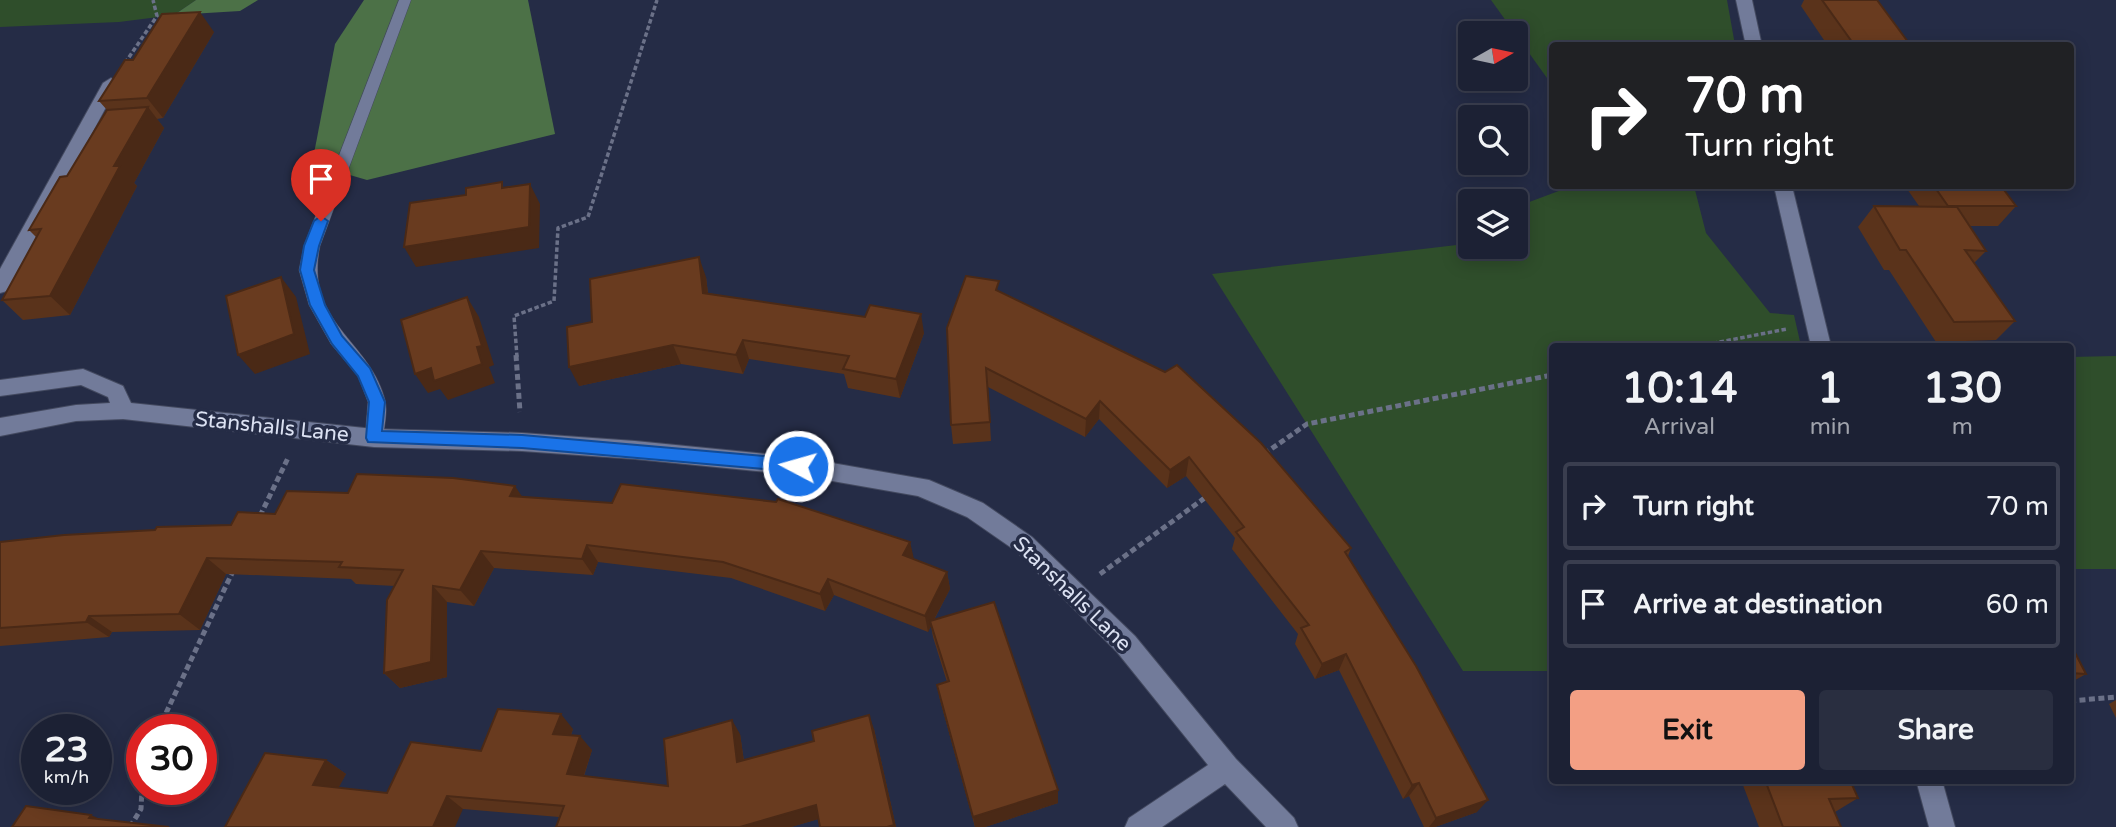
<!DOCTYPE html>
<html lang="en">
<head>
<meta charset="utf-8">
<style>
	:root { --surface:#1c2134; --page:#292e40; --text:#f1f3f6; --muted:#a0a3ac; --line:#3a3e4f; --accent:#f39f84 }
	body { margin:0; font-family:"Varela Round",sans-serif; background:var(--page); color:var(--text); height:100vh; display:flex; flex-direction:column; font-size:26px; white-space:nowrap }
	* { box-sizing:border-box; margin:0 }
	p { font-size:23px; color:var(--muted) }
	.icon { flex:none; width:38px; height:38px; fill:none; stroke:currentColor; stroke-width:2; stroke-linecap:round; stroke-linejoin:round }
	.map { position:relative; flex:1; overflow:hidden }
	.panel { position:absolute; left:1549px; top:343px; width:525px; height:441px; display:flex; flex-direction:column; background:var(--surface); border-radius:7px; box-shadow:0 4px 18px #0003,0 0 0 2px var(--line) }
	.panel>* { flex:none }
	.top-card { position:absolute; left:1549px; top:42px; width:525px; height:147px; border-radius:7px; box-shadow:0 4px 18px #0003,0 0 0 2px var(--line); background:#202124; color:#fff; overflow:hidden }
	.needle { width:46px; rotate:81deg }
	.tools { position:absolute; left:1458px; top:21px; display:grid; gap:14px }
	.tools a { display:grid; place-items:center; width:70px; height:70px; border-radius:7px; background:var(--surface); box-shadow:0 4px 18px #0003,0 0 0 2px var(--line); font-size:35px }
	.speed { position:absolute; left:21px; top:714px; display:flex; gap:14px; font-size:35px; font-weight:700; text-align:center }
	.speed>* { display:grid; place-content:center; width:91px; height:91px; border-radius:50%; background:var(--surface); box-shadow:0 4px 18px #0003,0 0 0 2px var(--line); line-height:1 }
	.speed small { font-size:18px; font-weight:400 }
	.speed .limit { border:10px solid #d22; background:#fff; color:#111 }
	.pin { position:absolute; display:grid; place-items:center; width:60px; height:60px; color:#fff; margin:-72px -30px; border-radius:50% 50% 50% 0; rotate:-45deg; box-shadow:0 0 7px #0007 }
	.pin .icon { rotate:45deg }
	.me { position:absolute; width:77px; margin:-38px; rotate:276deg; stroke-linejoin:round; filter:drop-shadow(0 0 5px #0008) }
	.turn { display:flex; align-items:center; gap:24px; height:147px; padding:0 21px; font-size:32px }
	.turn .icon { width:91px; height:91px; stroke-width:2.5 }
	.turn b { display:block; font-size:49px; line-height:60px }
	.eta { display:flex; justify-content:space-evenly; align-items:center; height:119px; text-align:center }
	.eta b { font-size:42px; font-weight:700; line-height:49px }
	.action { display:flex; gap:14px; margin-top:auto; padding:14px 21px }
	.action a { flex:1; height:80px; border-radius:7px; background:var(--accent); color:#111; font-size:28px; font-weight:700; line-height:80px; text-align:center }
	.action a+a { background:var(--page); color:var(--text) }
	ul { padding:0; list-style:none }
	li { display:flex; align-items:center; gap:21px; height:88px; margin:0 14px 10px; padding:0 7px; border:4px solid var(--line); border-radius:7px }
	li div { flex:1 }
	li b { display:block; font-size:26px }
	li em { font-style:normal }
	.map>svg:first-child { display:block }
	.green { fill:#2f4e2b }
	.forest { fill:#4c7147 }
	.lines { fill:none; stroke-linecap:round; stroke-linejoin:round }
	.lane-casing { stroke:#43495f; stroke-width:1 }
	.street-casing { stroke:#43495f; stroke-width:2 }
	.path-far1 { stroke:#6b7188; stroke-width:3.5; stroke-dasharray:4.5 2.5; stroke-linecap:butt }
	.path { stroke:#6b7188; stroke-width:5; stroke-dasharray:6 3.5; stroke-linecap:butt }
	.lane { fill:#727b9a; fill-rule:evenodd }
	.street { fill:#727b9a; fill-rule:evenodd }
	.wall { fill:#5a331b }
	.shaded-wall { fill:#4a2916 }
	.building { fill:#693b1f; stroke:#4a2916; stroke-width:2 }
	.route { fill:#1a73e8; stroke:#114b97; stroke-width:2 }
	.labels { text-anchor:middle; dominant-baseline:central; stroke-width:7; stroke-linejoin:round; paint-order:stroke }
	.street-label { font-size:21px; fill:#dbe1f2; stroke:#252c46 }
</style>
</head>
<body>
<div class="map">
<svg width="2116" height="827" viewBox="0 0 2116 827">
	<rect width="100%" height="100%" fill="#252c46"/>
	<!-- green -->
	<g class="green">
		<polygon points="0,0 196,0 174,15 119,22 0,27"/>
		<polygon points="1491,0 1727,0 1735,45 1552,46 1552,85"/>
		<polygon points="1572,186 1694,186 1706,233 1770,313 1794,315 1801,346 1552,346 1552,671 1463,671 1212,274 1465,244 1470,234 1470,247 1516,247 1516,207"/>
		<polygon points="2116,356 2116,569 2070,569 2070,357"/>
	</g>
	<!-- forest -->
	<g class="forest">
		<polygon points="196,0 258,0 240,11 174,15"/>
		<polygon points="364,0 528,0 555,134 367,180 312,164 335,44"/>
	</g>
	<g class="lines">
		<defs>
			<path id="lane" d="M399,0H411L320,246C304,323 370,340 385,400C388,411 384,427 383,438L380,443L374,445L368,443L365,438L368,402L358,376L331,344L309,305L299,270L304,246Z"/>
			<g id="street">
				<polygon points="1736,0 1752,0 1762,46 1746,46"/>
				<polygon points="111,78 119,83 7,291 0,293 0,269 103,83"/>
				<polygon points="1774,186 1792,186 1831,346 1811,346"/>
				<polygon points="83,369 123,386 131,403 374,429 522,433 635,441 798,457 929,480 983,503 1032,537 1135,636 1236,759 1294,818 1298,827 1266,827 1225,784 1162,827 1125,827 1129,818 1208,765 1117,652 1016,551 967,517 918,496 798,475 635,459 522,451 374,447 123,419 76,421 0,436 0,418 76,405 110,403 108,397 81,385 0,396 0,380"/>
				<polygon points="1916,780 1942,780 1955,827 1929,827"/>
			</g>
		</defs>
		<!-- lane casing -->
		<use href="#lane" class="lane-casing"/>
		<!-- street casing -->
		<use href="#street" class="street-casing"/>
		<!-- path-far1 -->
		<g class="path-far1">
			<polyline points="125,63 157,16 153,0"/>
			<polyline points="1699,346 1787,329"/>
			<polyline points="517,357 514,316 554,301 558,228 588,217 657,0"/>
		</g>
		<!-- path -->
		<g class="path">
			<polyline points="516,355 520,412"/>
			<polyline points="1264,454 1307,424 1552,375"/>
			<polyline points="260,516 288,458"/>
			<polyline points="1100,574 1206,497"/>
			<polyline points="2070,701 2116,697"/>
			<polyline points="158,730 233,571"/>
			<polyline points="130,827 141,809 142,789"/>
		</g>
		<!-- lane -->
		<use href="#lane" class="lane"/>
		<!-- street -->
		<use href="#street" class="street"/>
	</g>
	<!-- wall -->
	<g class="wall">
		<polygon points="1804,0 1877,0 1911,46 1828,46 1801,6"/>
		<polygon points="214,32 163,118 157,119 164,128 134,183 137,186 70,315 23,320 2,300 37,238 29,230 67,176 107,110 99,101 133,60"/>
		<polygon points="1905,186 2001,186 2016,206 1998,226 1969,226 1986,251 1974,263 2015,321 1996,340 1936,342 1889,270 1884,270 1858,227 1874,206 1919,206"/>
		<polygon points="706,277 708,293 924,333 900,398 848,388 844,374 749,359 743,374 681,364 579,386 592,322"/>
		<polygon points="1000,292 1351,548 1348,556 1477,812 1435,827 1424,827 1409,796 1403,799 1339,670 1315,679 1295,644 1298,634 1232,549 1235,538 1186,476 1167,488 1099,419 1085,437 988,387 991,441 953,444 951,425"/>
		<polygon points="522,497 910,542 913,559 947,572 950,589 934,620 1058,803 985,827 975,827 940,700 937,685 947,682 933,637 931,626 928,632 834,595 825,611 731,578 598,562 593,575 494,568 474,606 447,602 447,677 400,688 384,673 395,586 356,584 351,579 226,574 200,630 112,632 109,637 0,646 0,542 231,525 275,514"/>
		<polygon points="2070,643 2086,674 2070,683"/>
		<polygon points="2116,700 2116,718 2109,704"/>
		<polygon points="573,729 571,735 592,750 584,776 668,786 740,734 744,761 874,729 896,827 820,827 818,819 791,827 556,827 559,817 463,809 225,827 326,760 346,774 338,788 387,793 481,751"/>
		<polygon points="1741,780 1850,780 1858,798 1835,812 1841,827 1759,827"/>
	</g>
	<!-- shaded-wall -->
	<g class="shaded-wall">
		<polygon points="200,12 214,32 163,118 147,98"/>
		<polygon points="148,107 164,128 134,183 137,186 70,315 50,296 114,166"/>
		<polygon points="530,184 540,204 539,248 416,267 404,247"/>
		<polygon points="699,257 706,277 710,312 703,293"/>
		<polygon points="281,277 296,297 310,354 255,374 238,355"/>
		<polygon points="467,297 479,317 494,365 489,367 495,383 448,400 440,389 428,393 415,374 477,347"/>
		<polygon points="921,314 924,333 900,398 896,379"/>
		<polygon points="743,340 749,359 743,374 736,355"/>
		<polygon points="673,345 681,364 579,386 569,367"/>
		<polygon points="1100,401 1099,419 1085,437 1086,419"/>
		<polygon points="1189,457 1186,476 1167,488 1170,470"/>
		<polygon points="515,486 527,504 510,496"/>
		<polygon points="910,542 914,559 907,572 903,555"/>
		<polygon points="587,545 598,562 593,575 582,559"/>
		<polygon points="481,551 494,568 474,606 460,590"/>
		<polygon points="207,558 226,574 200,630 179,614"/>
		<polygon points="947,572 950,589 931,625 930,621 931,626 928,632 925,616"/>
		<polygon points="828,579 834,595 825,611 820,594"/>
		<polygon points="433,586 447,602 447,677 400,688 384,673"/>
		<polygon points="89,616 112,632 109,637 86,622"/>
		<polygon points="1346,654 1339,670 1315,679 1322,664"/>
		<polygon points="561,714 573,729 566,748 553,734"/>
		<polygon points="869,715 874,729 896,827 887,827"/>
		<polygon points="732,720 740,734 746,776 737,762"/>
		<polygon points="580,736 592,750 580,787 567,774"/>
		<polygon points="326,760 346,774 333,798 313,785"/>
		<polygon points="1419,783 1409,796 1403,799 1412,785"/>
		<polygon points="1058,790 1058,803 985,827 975,827 973,817"/>
		<polygon points="447,796 463,809 455,827 433,827"/>
		<polygon points="1488,800 1477,812 1435,827 1429,827 1436,818"/>
		<polygon points="816,805 822,818 791,827 740,827"/>
		<polygon points="91,815 117,827 89,818"/>
	</g>
	<!-- building -->
	<g class="building">
		<polygon points="1822,0 1877,0 1911,46 1855,46"/>
		<polygon points="200,12 147,98 99,101 125,60 133,60 162,14"/>
		<polygon points="148,107 114,166 120,166 50,296 2,300 41,229 29,230 60,177 67,176 107,110"/>
		<polygon points="502,182 502,188 530,184 529,227 404,247 410,203 466,195 466,188"/>
		<polygon points="1934,186 2001,186 2016,206 1948,206"/>
		<polygon points="1874,206 1957,207 1986,251 1965,250 2015,321 1954,322 1906,250 1900,250"/>
		<polygon points="699,257 703,293 865,317 870,305 921,314 896,379 843,369 849,356 743,340 736,355 673,345 569,367 567,327 592,322 590,279"/>
		<polygon points="966,276 999,281 996,290 1165,372 1177,365 1261,443 1351,548 1345,552 1416,666 1488,800 1436,818 1419,783 1412,785 1346,654 1322,664 1301,628 1309,625 1236,532 1244,527 1189,457 1170,470 1100,401 1086,419 986,368 990,422 951,425 947,328"/>
		<polygon points="281,277 294,334 238,355 226,296"/>
		<polygon points="467,297 482,346 477,347 482,364 434,381 431,368 415,374 401,320"/>
		<polygon points="357,474 453,478 515,486 510,496 612,503 621,484 776,502 778,499 910,542 903,555 947,572 925,616 828,579 820,594 723,562 587,545 582,559 481,551 460,590 433,586 431,662 384,673 387,600 403,570 339,567 342,562 207,558 179,614 89,616 86,622 0,628 0,542 64,535 155,530 157,527 231,525 238,512 275,514 287,491 348,493"/>
		<polygon points="994,602 1058,790 973,817 937,685 949,681 930,621"/>
		<polygon points="2070,643 2086,674 2070,673"/>
		<polygon points="498,709 561,714 553,734 580,736 567,774 668,786 664,739 732,720 737,762 814,741 812,731 869,715 894,825 887,827 820,827 816,805 740,827 556,827 564,806 447,796 433,827 225,827 265,753 326,760 313,785 387,793 411,742 481,751"/>
		<polygon points="1765,780 1850,780 1858,798 1829,799 1841,827 1783,827"/>
		<polygon points="26,806 91,815 89,818 169,827 12,827"/>
	</g>
	<!-- route -->
	<polygon class="route" points="321,216 328,221 319,246 314,270 325,305 342,336 370,368 385,402 382,431 522,435 798,459 804,461 806,466 804,470 798,472 522,448 368,442 366,438 369,402 358,376 332,344 310,305 300,270 304,246 314,221"/>
	<g class="labels">
		<!-- street labels -->
		<g class="street-label">
			<text transform="translate(272 427) rotate(6)">Stanshalls Lane</text>
			<text transform="translate(1072 594) rotate(44)">Stanshalls Lane</text>
		</g>
	</g>
</svg>
<div class="tools">
<a><svg class="needle" viewBox="-14 -14 28 28"><path d="M0-13l5 13h-10z" fill="#e53935"/><path d="M0 13l5-13h-10z" fill="#a0a3ac"/></svg></a>
<a><svg class="icon" aria-label="search" viewBox="0 0 24 24"><circle cx="10" cy="10" r="6"/><path d="M15 15l6 6"/></svg></a>
<a><svg class="icon" aria-label="layers" viewBox="0 0 24 24"><path d="M12 4l9 5-9 5-9-5zM3 14l9 5 9-5"/></svg></a>
</div>
<div class="speed"><div>23<small>km/h</small></div><div class="limit">30</div></div>
<div class="pin" style="left:321px;top:221px;background:#d93025"><svg class="icon" aria-label="arrive" viewBox="0 0 24 24"><path d="M6 21V4h12l-3 4 3 4H6"/></svg></div>
<svg class="me" style="left:798px;top:466px" viewBox="-20 -20 40 40"><circle r="17" fill="#1a73e8" stroke="#fff" stroke-width="3"/><path d="M0-11L8 9 0 5-8 9z" fill="#fff"/></svg>
<div class="top-card">
<div class="turn"><svg class="icon" aria-label="right" viewBox="0 0 24 24"><path d="M7 20v-9h11M14 6l5 5-5 5"/></svg><div><b>70 m</b>Turn right</div></div>
</div>
<section class="panel">
<div class="eta">
<div><b>10:14</b><p>Arrival</p></div>
<div><b>1</b><p>min</p></div>
<div><b>130</b><p>m</p></div>
</div>
<ul>
<li><svg class="icon" aria-label="right" viewBox="0 0 24 24"><path d="M7 20v-9h11M14 6l5 5-5 5"/></svg><div><b>Turn right</b></div><em>70 m</em></li>
<li><svg class="icon" aria-label="arrive" viewBox="0 0 24 24"><path d="M6 21V4h12l-3 4 3 4H6"/></svg><div><b>Arrive at destination</b></div><em>60 m</em></li>
</ul>
<div class="action"><a>Exit</a><a>Share</a></div>
</section>
</div>
</body>
</html>
